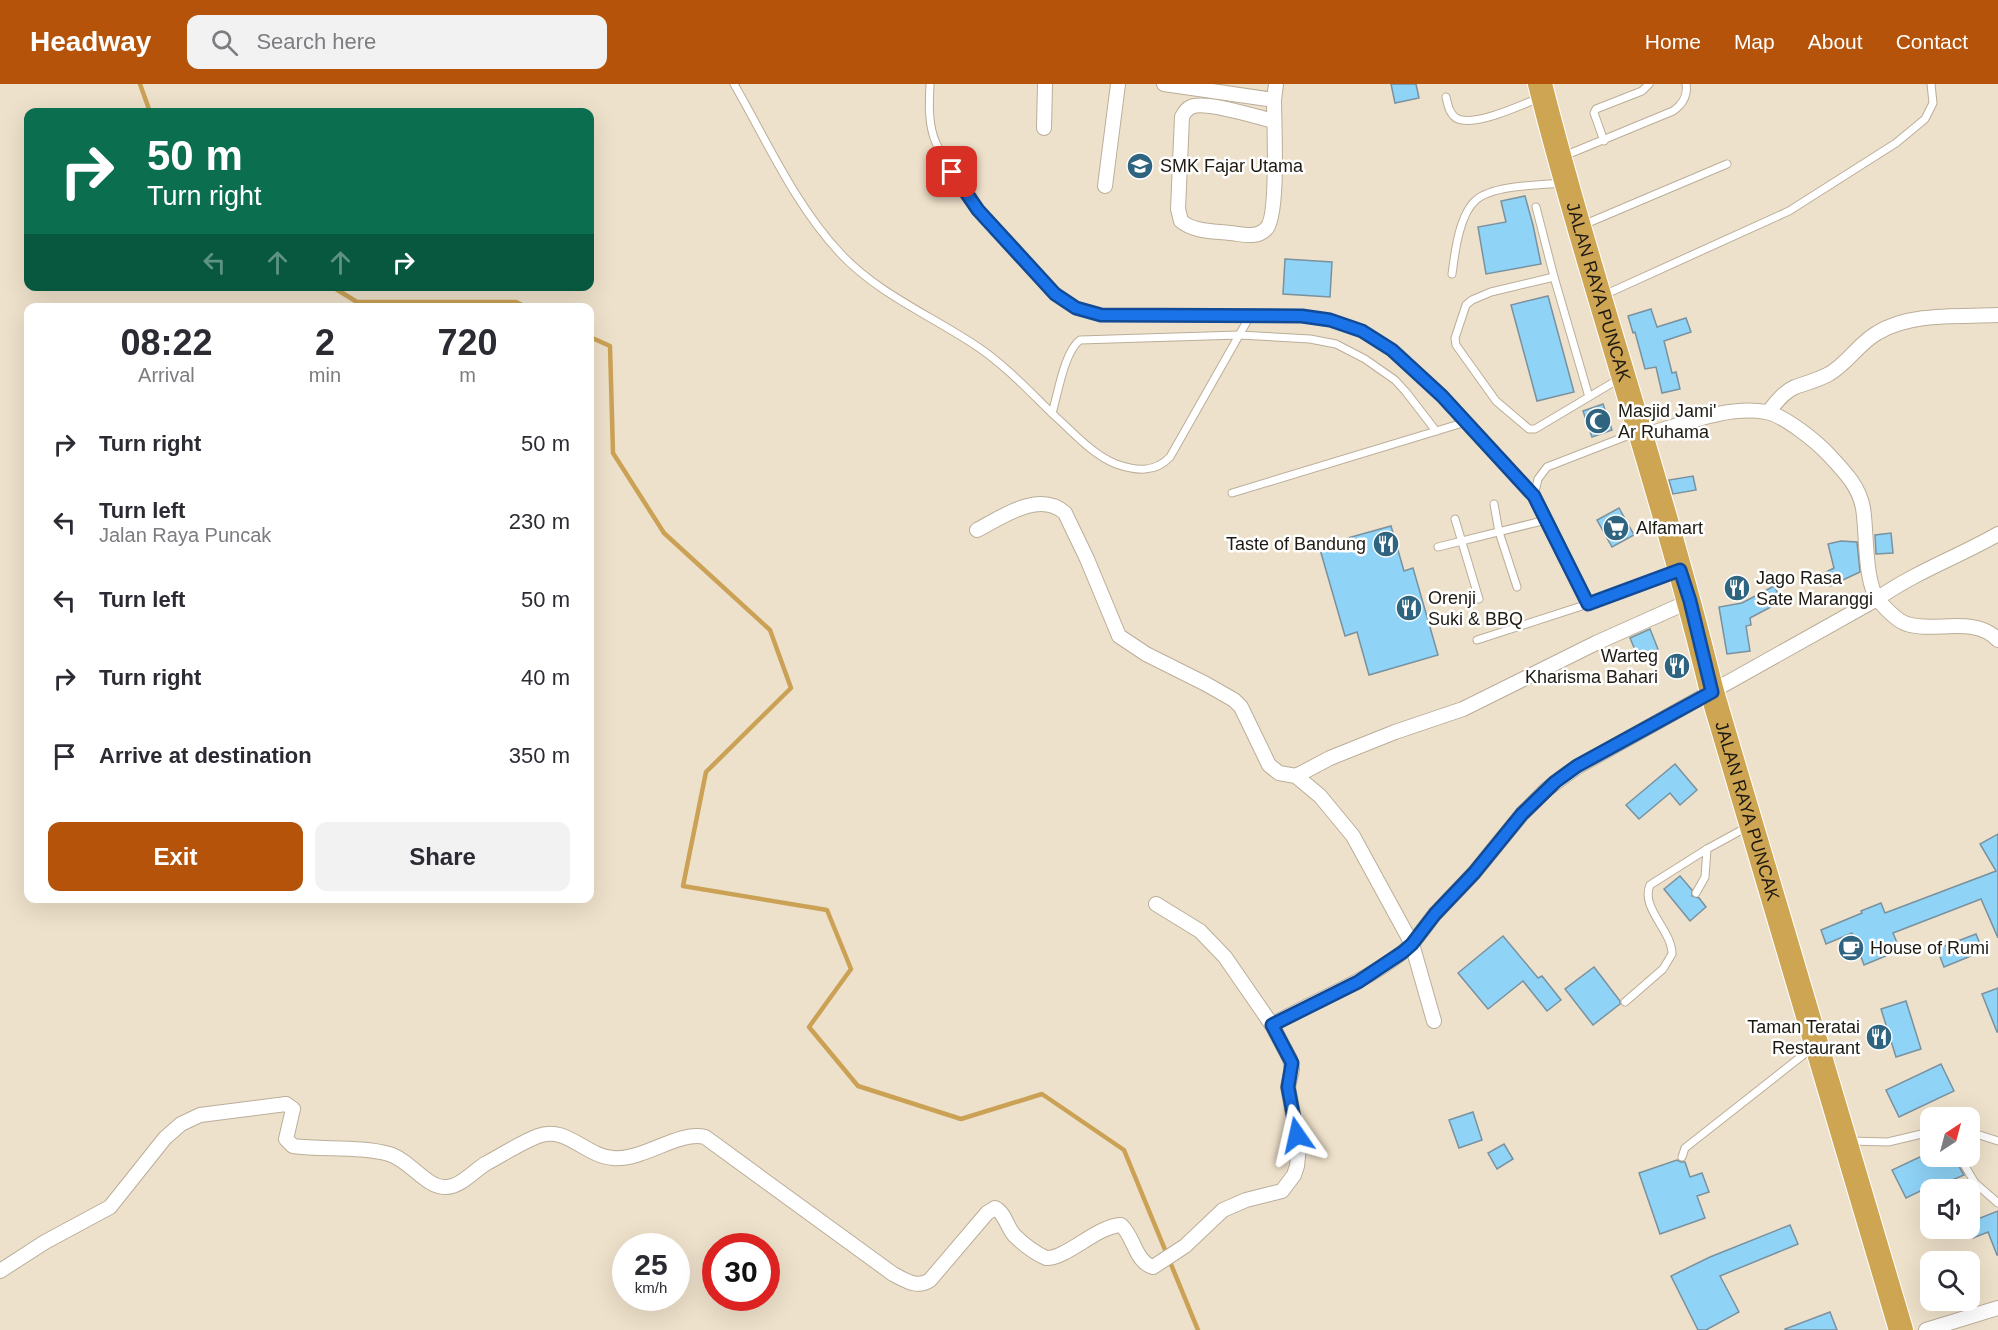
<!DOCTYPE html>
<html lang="en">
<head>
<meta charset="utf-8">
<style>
	:root { --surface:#fff; --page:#f2f2f3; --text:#2b2b33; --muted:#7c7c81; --accent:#b45309 }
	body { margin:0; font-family:Arial,sans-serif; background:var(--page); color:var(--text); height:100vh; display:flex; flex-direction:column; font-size:22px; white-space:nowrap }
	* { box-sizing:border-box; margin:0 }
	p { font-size:20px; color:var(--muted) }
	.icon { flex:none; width:33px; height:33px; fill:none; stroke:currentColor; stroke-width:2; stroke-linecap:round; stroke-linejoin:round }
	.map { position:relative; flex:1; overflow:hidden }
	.side { position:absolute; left:24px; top:219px; width:570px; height:600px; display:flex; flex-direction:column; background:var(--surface); border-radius:12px; box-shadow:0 6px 24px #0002 }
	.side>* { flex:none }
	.top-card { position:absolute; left:24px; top:24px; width:570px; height:183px; border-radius:12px; box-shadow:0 6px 24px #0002; background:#0b6e4f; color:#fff; overflow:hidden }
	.needle { width:39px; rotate:36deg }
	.buttons { position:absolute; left:1920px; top:1023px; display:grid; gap:12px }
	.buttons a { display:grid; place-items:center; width:60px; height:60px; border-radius:12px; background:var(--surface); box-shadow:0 6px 24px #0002; font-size:30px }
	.speed { position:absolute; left:612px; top:1149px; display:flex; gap:12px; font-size:30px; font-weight:700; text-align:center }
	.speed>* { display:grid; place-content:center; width:78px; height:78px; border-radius:50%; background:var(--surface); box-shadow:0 6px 24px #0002; line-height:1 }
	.speed small { font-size:15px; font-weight:400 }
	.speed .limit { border:9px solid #d22; background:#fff; color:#111 }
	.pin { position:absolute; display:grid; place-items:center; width:51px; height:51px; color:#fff; margin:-26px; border-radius:12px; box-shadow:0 3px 9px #0006 }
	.me { position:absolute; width:66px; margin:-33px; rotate:349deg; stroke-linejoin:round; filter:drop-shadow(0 0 4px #0008) }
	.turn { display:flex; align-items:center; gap:21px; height:126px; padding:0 24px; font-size:27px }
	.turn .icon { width:78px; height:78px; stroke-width:2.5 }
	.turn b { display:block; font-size:42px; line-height:51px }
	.lanes { display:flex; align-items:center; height:57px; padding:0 24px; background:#0003; justify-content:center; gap:30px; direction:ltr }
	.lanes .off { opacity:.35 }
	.eta { display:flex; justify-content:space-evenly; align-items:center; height:102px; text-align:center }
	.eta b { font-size:36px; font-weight:700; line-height:42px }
	.action { display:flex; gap:12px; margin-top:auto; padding:12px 24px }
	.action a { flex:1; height:69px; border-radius:12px; background:var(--accent); color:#fff; font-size:24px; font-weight:700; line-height:69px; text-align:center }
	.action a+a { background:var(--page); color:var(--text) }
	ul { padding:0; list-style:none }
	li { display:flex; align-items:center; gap:18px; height:78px; padding:0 24px }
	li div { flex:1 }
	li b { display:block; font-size:22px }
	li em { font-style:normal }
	header { display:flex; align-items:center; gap:36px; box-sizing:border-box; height:84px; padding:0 30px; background:var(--accent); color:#fff }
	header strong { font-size:28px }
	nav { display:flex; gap:33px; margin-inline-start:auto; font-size:21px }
	.search { width:420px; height:54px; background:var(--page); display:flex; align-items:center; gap:15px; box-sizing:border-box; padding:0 21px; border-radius:12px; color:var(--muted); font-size:22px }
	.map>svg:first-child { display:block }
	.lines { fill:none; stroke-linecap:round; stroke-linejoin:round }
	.stream { stroke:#cba255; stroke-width:4.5 }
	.building { fill:#8fd3f7; stroke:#7a919e; stroke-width:1.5 }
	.service-casing { stroke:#bbae99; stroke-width:9 }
	.minor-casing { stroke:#bbae99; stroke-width:16 }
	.trunk-casing { stroke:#fff; stroke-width:26 }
	.service { stroke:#fff; stroke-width:7 }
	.minor { stroke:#fff; stroke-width:14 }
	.trunk { stroke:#cea653; stroke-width:24 }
	.route-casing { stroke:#114b97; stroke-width:15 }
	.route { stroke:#1a73e8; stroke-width:10 }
	.labels { text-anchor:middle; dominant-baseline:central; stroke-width:5; stroke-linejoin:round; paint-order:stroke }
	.poi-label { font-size:18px; fill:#1e1911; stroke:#fff; text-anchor:start }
	.street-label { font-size:18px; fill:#1e1911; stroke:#fff }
</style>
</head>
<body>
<header>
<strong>Headway</strong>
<div class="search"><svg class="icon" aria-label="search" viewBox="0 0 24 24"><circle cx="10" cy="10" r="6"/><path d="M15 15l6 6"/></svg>Search here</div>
<nav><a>Home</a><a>Map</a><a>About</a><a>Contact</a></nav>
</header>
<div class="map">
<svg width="1998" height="1246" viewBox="0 0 1998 1246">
	<rect width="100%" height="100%" fill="#eee1cb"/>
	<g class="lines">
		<!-- stream -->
		<g class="stream">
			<polyline points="140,0 150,28"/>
			<polyline points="331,202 357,218 516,218 528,224"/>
			<polyline points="590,253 610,262 613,369 664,449 770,546 791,604 706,688 683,802 827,826 851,885 809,943 858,1002 961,1035 1042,1010 1124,1066 1198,1246"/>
		</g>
	</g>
	<!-- building -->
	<g class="building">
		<polygon points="1391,0 1416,0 1419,14 1395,19"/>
		<polygon points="1525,112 1533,141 1541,180 1486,190 1478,143 1506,138 1501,117"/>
		<polygon points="1285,175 1332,178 1330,213 1283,210"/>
		<polygon points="1548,212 1574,308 1537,317 1511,221"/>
		<polygon points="1651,225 1657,243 1686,234 1691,248 1664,257 1672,289 1676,288 1680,305 1662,309 1656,283 1645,285 1635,248 1633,249 1628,232"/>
		<polygon points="1603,320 1612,346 1592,353 1583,327"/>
		<polygon points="1693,392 1696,406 1673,410 1669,396"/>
		<polygon points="1619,424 1634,451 1612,463 1597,436"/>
		<polygon points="1391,442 1404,487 1413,484 1438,571 1369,591 1357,548 1345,552 1319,462"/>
		<polygon points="1891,449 1893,469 1876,470 1875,451"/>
		<polygon points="1841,457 1857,458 1860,488 1830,502 1824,489 1834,484 1828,460"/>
		<polygon points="1774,502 1782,517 1750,534 1751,541 1746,542 1750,567 1727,570 1719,523 1742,519"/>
		<polygon points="1650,545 1658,565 1638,573 1630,554"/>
		<polygon points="1675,680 1697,706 1680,721 1670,709 1639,735 1626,721"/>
		<polygon points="1998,750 1998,854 1981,815 1893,849 1900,866 1864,881 1852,849 1826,860 1821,846 1862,829 1861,827 1881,819 1885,829 1996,787 1980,760"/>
		<polygon points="1680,792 1692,806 1692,812 1699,814 1706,823 1690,837 1664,805"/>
		<polygon points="1976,850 1983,867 1944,883 1937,865"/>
		<polygon points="1503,852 1538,894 1542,892 1561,916 1547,927 1523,897 1488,925 1458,889"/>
		<polygon points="1594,883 1620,917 1620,920 1593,941 1565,905"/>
		<polygon points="1998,904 1998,948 1997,948 1982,910"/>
		<polygon points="1906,917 1921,965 1896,973 1881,925"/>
		<polygon points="1941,980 1954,1007 1899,1033 1886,1006"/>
		<polygon points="1473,1028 1482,1056 1459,1064 1449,1036"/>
		<polygon points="1504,1060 1513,1075 1497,1085 1488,1069"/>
		<polygon points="1924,1071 1927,1077 1937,1072 1953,1072 1964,1091 1943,1100 1941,1097 1906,1114 1892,1086"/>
		<polygon points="1677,1076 1681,1078 1685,1078 1690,1093 1702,1089 1709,1108 1697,1112 1705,1134 1660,1150 1639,1089"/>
		<polygon points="1998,1127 1998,1171 1997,1171 1988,1148 1973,1154 1970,1138"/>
		<polygon points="1790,1141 1798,1160 1720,1192 1739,1228 1706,1246 1698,1246 1671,1192 1710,1173"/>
		<polygon points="1830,1228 1837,1246 1785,1246 1785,1245"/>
	</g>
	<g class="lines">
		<defs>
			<g id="service">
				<path d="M734,0C767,57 795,121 840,169C878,210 932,232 978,263C1006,282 1031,309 1056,333C1075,350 1092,370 1116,380C1136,387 1155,389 1170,373L1250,232"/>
				<path d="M930,0C929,19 928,41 936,59C957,107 995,147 1030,184C1044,198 1057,213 1075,223C1083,227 1093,229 1101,231L1302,232L1330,236L1362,247L1392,266L1442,312L1534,412L1588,520L1675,488"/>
				<path d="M1446,13C1448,21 1449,29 1456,34C1473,44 1521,21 1539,14"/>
				<polyline points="1604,57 1594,29 1596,25 1642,7 1649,0"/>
				<path d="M1564,72L1673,27C1683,20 1688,12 1686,0"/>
				<polyline points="1536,123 1554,193"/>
				<polyline points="1583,141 1727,80"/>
				<path d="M1452,190C1455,168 1459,131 1476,116C1493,101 1541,101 1563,99"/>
				<polyline points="1604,211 1789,127 1896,59 1925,35 1933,19 1931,0"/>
				<polyline points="1589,313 1554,193 1491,208 1472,216 1466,221 1455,254 1456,261 1496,317 1529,345 1535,345 1619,295"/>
				<path d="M1052,329C1058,310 1064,268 1080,256L1239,251L1310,255L1336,260L1365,275L1395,296L1406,308L1436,347"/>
				<polyline points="1232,409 1466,338"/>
				<polyline points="1534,412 1538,395 1547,383 1637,348"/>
				<polyline points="1494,420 1499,448 1517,503"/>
				<polyline points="1455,435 1479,515"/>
				<polyline points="1438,463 1546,436"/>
				<polyline points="1477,556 1588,520"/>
				<polyline points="1696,809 1705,793 1707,765"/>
				<path d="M1625,918L1663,885L1672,870C1672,846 1640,824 1650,801L1707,765L1749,742"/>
				<polyline points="1970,1048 1998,1057"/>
				<polyline points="1849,1057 1888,1058 1930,1048"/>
				<polyline points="1959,1072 1975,1099 1998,1119"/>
				<polyline points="1682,1073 1685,1064 1812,964"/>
			</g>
			<g id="minor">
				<polyline points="1164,0 1274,16 1276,0"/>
				<path d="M1274,37C1256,33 1205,16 1191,23C1186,25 1184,29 1182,33L1178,125L1181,137C1194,148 1214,147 1230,149C1242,150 1256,155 1266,145C1279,133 1274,39 1274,16"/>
				<polyline points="1044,44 1045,0"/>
				<polyline points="1105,102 1118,0"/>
				<path d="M1768,328C1776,319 1783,308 1795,303C1806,299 1818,296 1829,290C1848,279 1858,260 1877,249C1911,228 1960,233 1998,231"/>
				<path d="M1642,352C1681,341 1727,321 1766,328C1784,331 1817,358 1829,371C1844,387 1859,402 1863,424C1867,447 1864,500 1879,517C1886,525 1897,537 1907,540C1934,549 1975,531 1998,556"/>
				<path d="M977,446C1002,433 1039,406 1065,429L1087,475L1119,552L1146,570L1206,600L1234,616L1241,623L1269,681L1279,689L1296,692L1330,674L1395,648L1463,625L1596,559L1690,517"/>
				<path d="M1434,937L1412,860L1435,830L1474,789L1522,730L1547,705L1577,683L1877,515C1915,488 1958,473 1998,450"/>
				<path d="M1272,941C1319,913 1372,897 1412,860L1353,752L1320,712L1296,692"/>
				<path d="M0,1187L45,1158L110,1123L165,1054L181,1040L200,1031L286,1020L293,1025L286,1055L293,1062C322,1066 361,1062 389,1070C410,1076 426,1104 446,1103C460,1103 474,1087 485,1080C502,1071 520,1059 538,1052C566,1041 585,1072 613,1074C643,1077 679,1046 705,1053L893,1190C905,1196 917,1205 930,1196L987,1129L995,1124C1005,1129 1007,1143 1014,1151C1023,1160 1035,1169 1046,1174C1066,1175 1097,1142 1121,1141C1134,1152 1135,1178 1153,1183L1185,1162L1223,1126L1246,1116L1282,1107L1294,1091L1297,1082L1299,1063L1288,1003L1292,985L1290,975L1272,941L1225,873L1200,847L1156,820"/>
				<polyline points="1926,1246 1998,1224"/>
			</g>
			<g id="trunk">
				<path id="s1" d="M1540,0C1592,204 1662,403 1712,608L1901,1246"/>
			</g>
		</defs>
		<!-- service casing -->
		<use href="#service" class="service-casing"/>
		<!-- minor casing -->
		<use href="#minor" class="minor-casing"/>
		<!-- trunk casing -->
		<use href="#trunk" class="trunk-casing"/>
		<!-- service -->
		<use href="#service" class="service"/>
		<!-- minor -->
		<use href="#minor" class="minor"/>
		<!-- trunk -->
		<use href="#trunk" class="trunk"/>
	</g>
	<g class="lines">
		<defs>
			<polyline id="route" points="952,88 978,126 1055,210 1076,224 1101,231 1302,232 1330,236 1362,247 1392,266 1442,312 1534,412 1588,520 1680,486 1690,517 1712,608 1577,682 1555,698 1522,730 1474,789 1435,830 1412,860 1403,868 1358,898 1272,941 1292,979 1288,1003 1297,1051"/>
		</defs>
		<!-- route casing -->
		<use href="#route" class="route-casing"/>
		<!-- route -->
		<use href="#route" class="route"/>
	</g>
	<!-- icons -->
	<defs>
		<symbol id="school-disc" viewBox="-11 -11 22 22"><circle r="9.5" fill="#2e647f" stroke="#fff"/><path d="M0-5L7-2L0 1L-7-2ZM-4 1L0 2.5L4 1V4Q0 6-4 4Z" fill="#fff"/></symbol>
		<symbol id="mosque-disc" viewBox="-11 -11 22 22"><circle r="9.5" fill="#2e647f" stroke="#fff"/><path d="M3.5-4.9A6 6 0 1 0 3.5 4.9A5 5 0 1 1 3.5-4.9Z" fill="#fff"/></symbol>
		<symbol id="supermarket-disc" viewBox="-11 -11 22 22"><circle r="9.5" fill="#2e647f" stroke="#fff"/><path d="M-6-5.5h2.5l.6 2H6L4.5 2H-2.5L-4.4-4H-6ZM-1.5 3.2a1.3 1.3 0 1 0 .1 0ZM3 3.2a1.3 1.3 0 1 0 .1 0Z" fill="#fff"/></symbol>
		<symbol id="restaurant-disc" viewBox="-11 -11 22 22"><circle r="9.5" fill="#2e647f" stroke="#fff"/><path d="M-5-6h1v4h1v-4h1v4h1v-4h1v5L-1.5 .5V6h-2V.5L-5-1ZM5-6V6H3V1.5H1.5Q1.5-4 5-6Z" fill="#fff"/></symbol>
		<symbol id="cafe-disc" viewBox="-11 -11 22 22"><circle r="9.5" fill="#2e647f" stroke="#fff"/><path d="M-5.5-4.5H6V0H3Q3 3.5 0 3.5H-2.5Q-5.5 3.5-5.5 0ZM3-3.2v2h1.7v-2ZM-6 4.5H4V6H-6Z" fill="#fff"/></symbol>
	</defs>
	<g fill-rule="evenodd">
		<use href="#school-disc" x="1125" y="67" width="30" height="30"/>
		<use href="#mosque-disc" x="1583" y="322" width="30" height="30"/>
		<use href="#supermarket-disc" x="1601" y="429" width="30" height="30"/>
		<use href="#restaurant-disc" x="1371" y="445" width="30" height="30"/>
		<use href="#restaurant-disc" x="1722" y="489" width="30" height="30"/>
		<use href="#restaurant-disc" x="1394" y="509" width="30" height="30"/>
		<use href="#restaurant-disc" x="1662" y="567" width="30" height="30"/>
		<use href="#cafe-disc" x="1836" y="849" width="30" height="30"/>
		<use href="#restaurant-disc" x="1864" y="938" width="30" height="30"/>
	</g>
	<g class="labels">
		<!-- poi labels -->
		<g class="poi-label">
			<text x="1160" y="82">SMK Fajar Utama</text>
			<text x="1618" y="327">Masjid Jami'<tspan x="1618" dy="21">Ar Ruhama</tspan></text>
			<text x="1636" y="444">Alfamart</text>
			<text x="1366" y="460" text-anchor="end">Taste of Bandung</text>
			<text x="1756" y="494">Jago Rasa<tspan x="1756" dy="21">Sate Maranggi</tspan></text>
			<text x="1428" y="514">Orenji<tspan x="1428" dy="21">Suki &amp; BBQ</tspan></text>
			<text x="1658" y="572" text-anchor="end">Warteg<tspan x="1658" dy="21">Kharisma Bahari</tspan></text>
			<text x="1870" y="864">House of Rumi</text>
			<text x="1860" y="943" text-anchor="end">Taman Teratai<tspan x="1860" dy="21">Restaurant</tspan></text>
		</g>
		<!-- street labels -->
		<g class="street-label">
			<text stroke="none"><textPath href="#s1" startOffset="216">JALAN RAYA PUNCAK</textPath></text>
			<text stroke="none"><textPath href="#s1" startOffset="756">JALAN RAYA PUNCAK</textPath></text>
		</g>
	</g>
</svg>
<div class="buttons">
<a><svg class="needle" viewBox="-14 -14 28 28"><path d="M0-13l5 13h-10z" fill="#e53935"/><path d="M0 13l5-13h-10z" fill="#7c7c81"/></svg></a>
<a><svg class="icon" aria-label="sound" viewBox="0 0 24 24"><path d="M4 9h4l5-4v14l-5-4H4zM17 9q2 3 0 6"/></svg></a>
<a><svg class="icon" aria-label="search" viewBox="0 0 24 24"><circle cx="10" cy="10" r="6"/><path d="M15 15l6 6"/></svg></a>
</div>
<div class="speed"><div>25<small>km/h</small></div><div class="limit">30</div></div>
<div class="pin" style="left:952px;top:88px;background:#d93025"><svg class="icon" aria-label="arrive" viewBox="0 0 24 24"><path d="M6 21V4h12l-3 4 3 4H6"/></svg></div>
<svg class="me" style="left:1297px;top:1051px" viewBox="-20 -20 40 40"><path d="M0-17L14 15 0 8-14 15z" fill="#1a73e8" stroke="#fff" stroke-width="4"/></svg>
<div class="top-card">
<div class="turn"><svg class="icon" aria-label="right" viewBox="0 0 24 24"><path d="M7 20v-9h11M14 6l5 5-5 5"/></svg><div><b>50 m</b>Turn right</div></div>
<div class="lanes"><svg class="icon off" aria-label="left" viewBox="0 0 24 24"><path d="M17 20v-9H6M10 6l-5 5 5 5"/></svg><svg class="icon off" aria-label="ahead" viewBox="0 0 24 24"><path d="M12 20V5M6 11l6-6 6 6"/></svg><svg class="icon off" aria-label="ahead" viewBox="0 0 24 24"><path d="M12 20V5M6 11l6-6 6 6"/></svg><svg class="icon" aria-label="right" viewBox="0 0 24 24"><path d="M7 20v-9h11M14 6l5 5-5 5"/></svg></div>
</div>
<section class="side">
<div class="eta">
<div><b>08:22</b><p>Arrival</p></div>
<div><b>2</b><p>min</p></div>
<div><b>720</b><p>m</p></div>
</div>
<ul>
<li><svg class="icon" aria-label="right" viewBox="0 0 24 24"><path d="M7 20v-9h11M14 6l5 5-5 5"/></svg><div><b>Turn right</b></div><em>50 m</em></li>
<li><svg class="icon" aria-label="left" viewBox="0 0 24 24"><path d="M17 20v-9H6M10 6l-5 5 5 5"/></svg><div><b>Turn left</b><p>Jalan Raya Puncak</p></div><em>230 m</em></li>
<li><svg class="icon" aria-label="left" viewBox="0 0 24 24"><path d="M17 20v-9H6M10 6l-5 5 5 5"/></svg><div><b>Turn left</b></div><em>50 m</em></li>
<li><svg class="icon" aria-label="right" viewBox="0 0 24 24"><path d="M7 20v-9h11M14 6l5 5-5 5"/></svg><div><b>Turn right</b></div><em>40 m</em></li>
<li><svg class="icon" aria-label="arrive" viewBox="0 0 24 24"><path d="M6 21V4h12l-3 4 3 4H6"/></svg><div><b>Arrive at destination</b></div><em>350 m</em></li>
</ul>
<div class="action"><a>Exit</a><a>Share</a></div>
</section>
</div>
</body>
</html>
